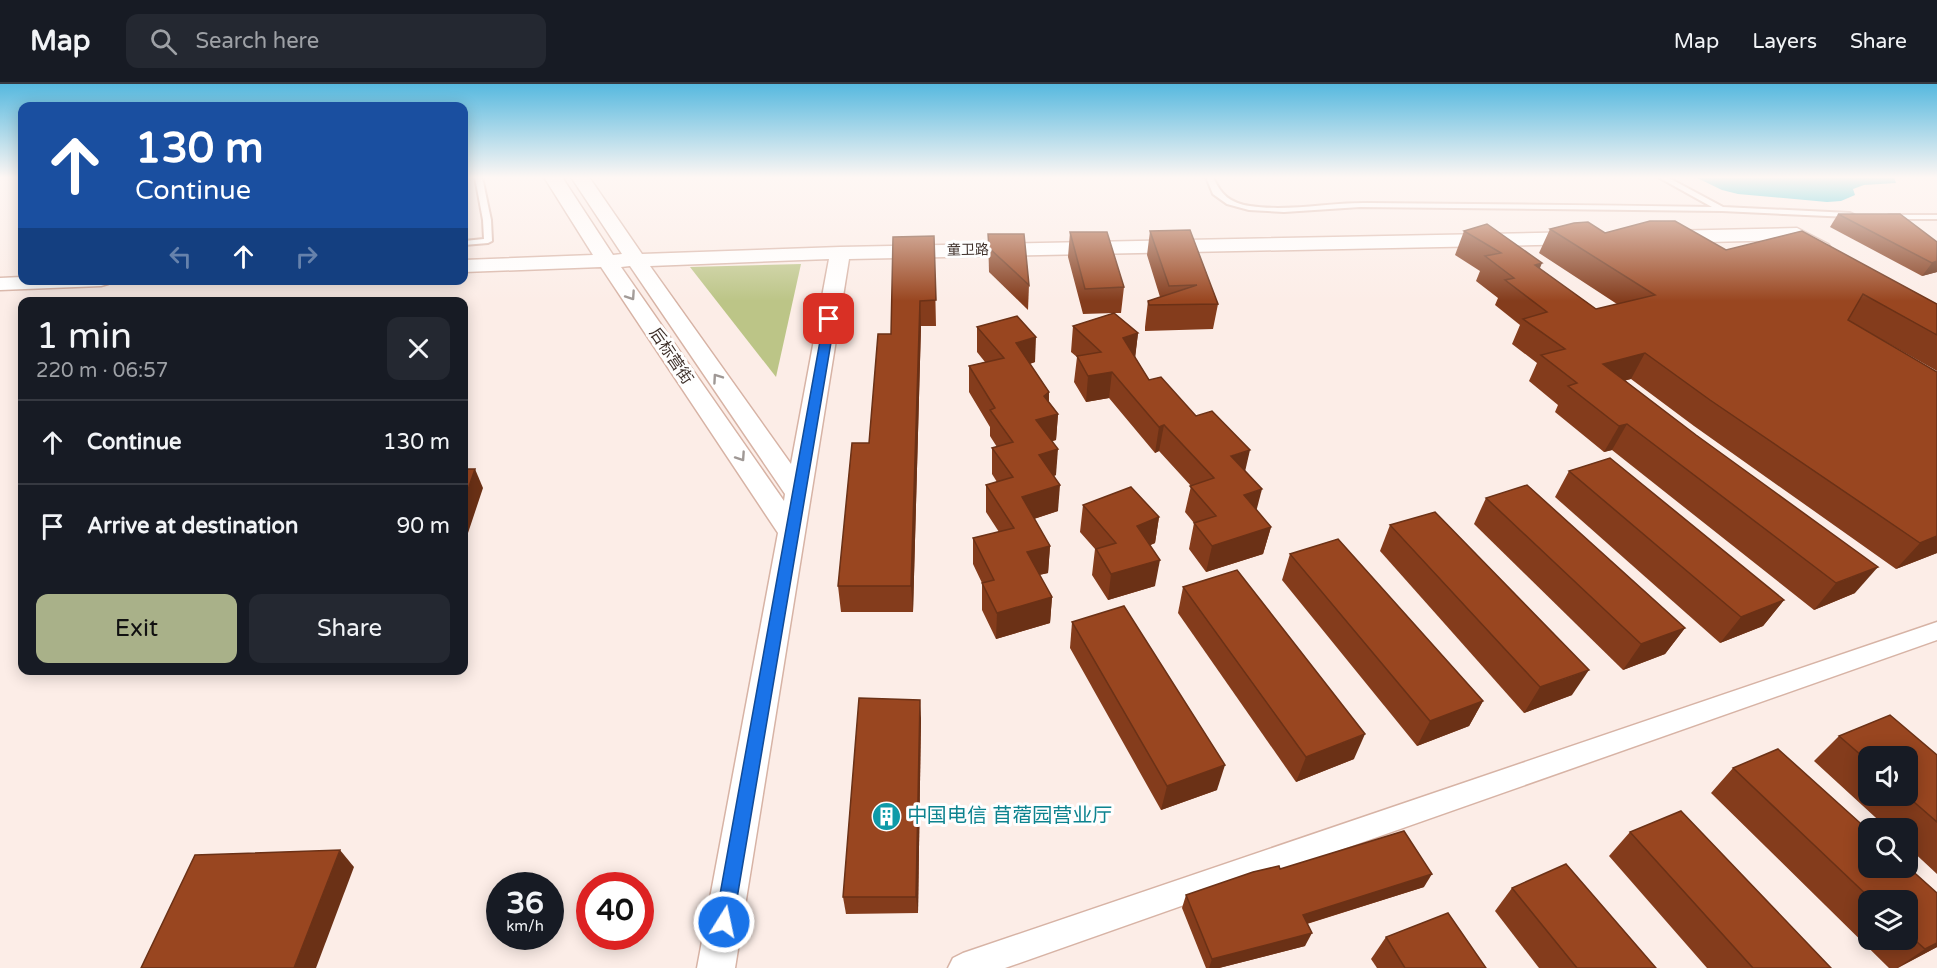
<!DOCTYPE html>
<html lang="en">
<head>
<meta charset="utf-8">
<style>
	:root { --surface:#171b24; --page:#242831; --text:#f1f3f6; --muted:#9ea1a6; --line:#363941; --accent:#a9b189 }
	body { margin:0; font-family:"Varela Round","Noto Sans SC",sans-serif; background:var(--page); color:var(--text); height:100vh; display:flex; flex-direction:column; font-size:22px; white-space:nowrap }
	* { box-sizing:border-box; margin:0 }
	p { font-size:20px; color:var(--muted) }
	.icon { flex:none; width:33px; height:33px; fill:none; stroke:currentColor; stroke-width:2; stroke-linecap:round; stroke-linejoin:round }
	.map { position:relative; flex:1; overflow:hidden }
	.panel { position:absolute; left:18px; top:213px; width:450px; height:378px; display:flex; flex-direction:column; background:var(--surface); border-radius:12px; box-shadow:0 3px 15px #0003 }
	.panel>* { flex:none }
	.guide { position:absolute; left:18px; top:18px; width:450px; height:183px; border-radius:12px; box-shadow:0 3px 15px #0003; background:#1a4fa0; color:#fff; overflow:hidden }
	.fabs { position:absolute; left:1858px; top:662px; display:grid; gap:12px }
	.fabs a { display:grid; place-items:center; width:60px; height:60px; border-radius:12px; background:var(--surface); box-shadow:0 3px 15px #0003; font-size:30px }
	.speed { position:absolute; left:486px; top:788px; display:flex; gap:12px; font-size:30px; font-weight:700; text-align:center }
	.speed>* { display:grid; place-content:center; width:78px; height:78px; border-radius:50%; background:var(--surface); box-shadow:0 3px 15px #0003; line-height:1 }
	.speed small { font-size:15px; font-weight:400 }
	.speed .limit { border:9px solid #d22; background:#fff; color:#111 }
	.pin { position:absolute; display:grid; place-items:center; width:51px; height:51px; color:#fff; margin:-26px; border-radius:12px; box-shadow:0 3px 9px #0006 }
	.me { position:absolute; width:66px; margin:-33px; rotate:10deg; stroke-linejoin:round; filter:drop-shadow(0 0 4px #0008) }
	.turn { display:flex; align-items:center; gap:21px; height:126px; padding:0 18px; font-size:27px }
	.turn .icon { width:78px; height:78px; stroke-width:2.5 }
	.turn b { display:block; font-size:42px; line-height:51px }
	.lanes { display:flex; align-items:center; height:57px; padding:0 18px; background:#0003; justify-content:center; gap:30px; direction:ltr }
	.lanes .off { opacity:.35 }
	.round { display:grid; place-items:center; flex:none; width:63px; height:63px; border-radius:12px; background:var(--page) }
	.summary { display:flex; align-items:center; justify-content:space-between; height:102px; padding:0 18px }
	h1 { font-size:36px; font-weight:600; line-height:45px }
	.action { display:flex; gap:12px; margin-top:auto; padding:12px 18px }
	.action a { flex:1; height:69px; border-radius:12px; background:var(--accent); color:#111; font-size:24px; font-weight:600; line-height:69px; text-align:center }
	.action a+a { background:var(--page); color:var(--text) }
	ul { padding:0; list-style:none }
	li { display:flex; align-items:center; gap:18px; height:84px; padding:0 18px; border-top:2px solid var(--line) }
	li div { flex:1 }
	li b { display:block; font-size:22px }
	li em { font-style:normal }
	header { display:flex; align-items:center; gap:36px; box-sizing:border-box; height:84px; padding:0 30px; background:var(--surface); border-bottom:2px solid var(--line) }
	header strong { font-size:28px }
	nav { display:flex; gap:33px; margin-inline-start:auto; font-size:21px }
	.search { width:420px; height:54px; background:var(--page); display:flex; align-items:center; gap:15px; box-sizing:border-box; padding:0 21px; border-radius:12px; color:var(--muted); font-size:22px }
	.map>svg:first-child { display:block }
	.green { fill:#bcc587 }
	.water { fill:#1ec0d1 }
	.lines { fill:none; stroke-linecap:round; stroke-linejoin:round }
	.service-casing { stroke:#d7b3a5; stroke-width:4 }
	.minor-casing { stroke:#d7b3a5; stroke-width:3 }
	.tertiary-casing { stroke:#d7b3a5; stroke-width:3 }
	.service { fill:#fff; fill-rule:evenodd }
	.minor { fill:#fff; fill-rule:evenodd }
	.tertiary { fill:#fff; fill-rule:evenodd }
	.wall { fill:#843c1c; fill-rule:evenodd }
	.shaded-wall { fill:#6b3116 }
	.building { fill:#994620; stroke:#6b3116; stroke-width:1.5 }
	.oneway { stroke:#9f9895 }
	.route { fill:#1a73e8; stroke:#114b97; stroke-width:1.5 }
	.labels { text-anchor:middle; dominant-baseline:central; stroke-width:6; stroke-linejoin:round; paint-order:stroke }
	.far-street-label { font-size:14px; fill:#3f312b; stroke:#fefefe }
	.street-label { font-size:16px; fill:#3f312b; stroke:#fefefe }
	.near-culture-label { font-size:20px; fill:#0d838f; stroke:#fefefe; text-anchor:start }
</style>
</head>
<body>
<header>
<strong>Map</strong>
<div class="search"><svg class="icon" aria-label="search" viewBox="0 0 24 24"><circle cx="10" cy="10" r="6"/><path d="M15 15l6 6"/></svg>Search here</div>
<nav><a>Map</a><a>Layers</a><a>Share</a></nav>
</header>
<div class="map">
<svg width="1937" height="884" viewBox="0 0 1937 884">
	<rect width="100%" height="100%" fill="#fcede7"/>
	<!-- green -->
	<polygon class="green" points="801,180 776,293 690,183"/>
	<!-- water -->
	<polygon class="water" points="1695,93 1894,93 1896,99 1864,101 1853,105 1855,111 1841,117 1827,118 1738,110 1722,106"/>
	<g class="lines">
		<defs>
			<g id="service">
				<polygon points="475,93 482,93 491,136 492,157 488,159 464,161 464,157 484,155 483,136"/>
				<path d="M1206,93H1213C1221,111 1230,119 1250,122C1289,128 1330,118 1369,119C1483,120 1598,121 1712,123L1658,93H1667L1723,123L1850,129L1854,131L1850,133L1722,127L1360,123L1284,128L1249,126L1227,120L1213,110Z"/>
				<rect x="1889" y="131" width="48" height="4"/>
			</g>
			<polygon id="minor" points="1937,538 1937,556 1005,884 948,884 953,874 963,869"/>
			<g id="tertiary">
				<path d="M544,93H562L613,171L622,170L571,93H589L642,170L840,163L1582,148L1589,150L1592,154L1589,158L1582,160L849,175L735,884H697L778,449L601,183L464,188V176L593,171ZM829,175L791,380L650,182ZM630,182L785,410L784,417L621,183Z"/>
				<polygon points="1797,144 1828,160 1831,164 1828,168 1821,170 1793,156 1665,159 1658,157 1655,153 1658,149 1665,147"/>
				<polygon points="22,193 22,196 111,196 108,200 101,202 0,206 0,194"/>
			</g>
		</defs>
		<!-- service casing -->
		<use href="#service" class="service-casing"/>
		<!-- minor casing -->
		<use href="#minor" class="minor-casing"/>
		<!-- tertiary casing -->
		<use href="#tertiary" class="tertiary-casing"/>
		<!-- service -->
		<use href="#service" class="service"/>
		<!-- minor -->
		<use href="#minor" class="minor"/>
		<!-- tertiary -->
		<use href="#tertiary" class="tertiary"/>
	</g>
	<!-- wall -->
	<g class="wall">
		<polygon points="1838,130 1937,158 1937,188 1922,192 1830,143"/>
		<polygon points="1550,145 1605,149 1726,166 1937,220 1937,287 1870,249 1937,469 1896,485 1694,342 1631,295 1625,296 1855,509 1814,526 1612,366 1604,368 1555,328 1558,321 1529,297 1537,279 1512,260 1520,241 1495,221 1498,214 1476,197 1480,187 1455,171 1464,147 1540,185 1596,225 1617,220 1539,169"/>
		<polygon points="1150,147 1218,220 1213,245 1145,247 1145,243 1148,217 1160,213 1147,171"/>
		<polygon points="1070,148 1124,203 1121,229 1114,229 1138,249 1135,273 1149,296 1245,387 1256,426 1271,443 1263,470 1206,488 1189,465 1194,439 1185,428 1191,402 1159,367 1155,369 1109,314 1086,318 1074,298 1077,273 1071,268 1073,242 1114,229 1083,230 1068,173"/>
		<polygon points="988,150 1029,201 1028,226 989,188"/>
		<polygon points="934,152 936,242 921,242 913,528 841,528 838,502 869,359"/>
		<polygon points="977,243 1035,278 1030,280 1049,308 1049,318 1058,330 1056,356 1052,357 1056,391 1054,392 1058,427 1034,435 1050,462 1048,489 1039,491 1052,513 1050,539 996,555 982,526 982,499 973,480 973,454 999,448 986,428 986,401 997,398 992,390 992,364 997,363 990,352 990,343 969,308 969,282 985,278 977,268"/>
		<polygon points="1569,387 1784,516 1763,542 1720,559 1555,413"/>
		<polygon points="1486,414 1685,544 1665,570 1623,586 1474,440"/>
		<polygon points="1083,421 1159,433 1155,459 1150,461 1155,502 1108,516 1092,491 1095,465 1080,448"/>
		<polygon points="1390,441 1572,611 1524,629 1380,467"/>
		<polygon points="1290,470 1483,617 1469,642 1417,662 1282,496"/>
		<polygon points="1183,503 1354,675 1296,698 1178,529"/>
		<polygon points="1072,538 1217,706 1161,726 1070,564"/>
		<polygon points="921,634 918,829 846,830 843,813"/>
		<path d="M1839,652L1937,671V790L1908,763V744H1887L1814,677ZM1869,672L1908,711H1869Z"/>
		<path d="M1733,684L1937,809V863L1898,884H1889L1711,709ZM1869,816H1908V855H1869Z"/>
		<polygon points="1630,748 1831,884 1707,884 1609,772"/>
		<polygon points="1280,785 1424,803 1307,840 1305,862 1219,884 1206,884 1182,824 1186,811"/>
		<polygon points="1512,804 1656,884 1539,884 1495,827"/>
		<polygon points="1386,853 1486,884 1377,884 1371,875"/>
	</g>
	<!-- shaded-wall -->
	<g class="shaded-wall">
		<polygon points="1937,177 1937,188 1922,192 1932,179"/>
		<polygon points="1542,179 1532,204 1535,181"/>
		<polygon points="920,217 921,242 913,528 911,502"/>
		<polygon points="1138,249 1135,275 1123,254"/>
		<polygon points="1036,253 1035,278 1015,284 1016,259"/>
		<polygon points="1645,269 1631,295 1590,306 1603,280"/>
		<polygon points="1112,288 1109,314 1086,318 1088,292"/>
		<polygon points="1049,308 1048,333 1058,330 1056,356 1035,362 1036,336 1044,312"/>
		<polygon points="1627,340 1612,366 1604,368 1619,342"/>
		<polygon points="1164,341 1159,367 1155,369 1159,343"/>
		<polygon points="1058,365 1056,391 1037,397 1039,371"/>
		<polygon points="1250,366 1244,392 1231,372"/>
		<polygon points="475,385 483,404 464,461 464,417"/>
		<polygon points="1060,401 1058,427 1021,439 1022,413"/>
		<polygon points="1262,405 1255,432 1244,411"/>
		<polygon points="1159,433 1155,459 1133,469 1137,442"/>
		<polygon points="1271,443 1263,470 1206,488 1212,462"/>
		<polygon points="1937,452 1937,469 1896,485 1920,459"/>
		<polygon points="1050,462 1048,489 1025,494 1027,468"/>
		<polygon points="1160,476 1155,502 1108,516 1111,490"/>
		<polygon points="1878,483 1855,509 1814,526 1836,499"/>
		<polygon points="1052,513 1050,539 996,555 997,529"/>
		<polygon points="1784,516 1763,542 1720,559 1741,533"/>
		<polygon points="1685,544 1665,570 1623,586 1641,560"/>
		<polygon points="1589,586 1572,611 1524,629 1540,603"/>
		<polygon points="920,616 921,634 918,829 916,813"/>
		<polygon points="1483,617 1469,642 1417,662 1430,637"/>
		<polygon points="1365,650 1354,675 1296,698 1306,673"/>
		<polygon points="1225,681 1217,706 1161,726 1167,702"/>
		<polygon points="340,766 354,783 316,884 294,884"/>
		<polygon points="1432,790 1424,803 1296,843 1303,831"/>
		<polygon points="1312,849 1305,862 1219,884 1209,884 1212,875"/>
		<polygon points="1937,859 1937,863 1897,884 1925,865"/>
	</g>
	<!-- building -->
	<g class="building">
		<polygon points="1838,130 1900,130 1937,158 1937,177 1932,179"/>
		<polygon points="1650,137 1675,137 1726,166 1802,147 1937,220 1937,251 1863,210 1848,236 1937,288 1937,452 1920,459 1710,316 1645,269 1603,280 1696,351 1878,483 1836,499 1627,340 1619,342 1568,302 1577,299 1541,271 1565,265 1523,235 1547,228 1505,196 1514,194 1485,172 1501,169 1464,147 1487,140 1542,179 1535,181 1596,225 1655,211 1550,145 1574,139 1588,138 1605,149"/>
		<polygon points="1190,146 1218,220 1149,221 1148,217 1197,201 1169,202 1150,147"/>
		<polygon points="1070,148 1107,148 1124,203 1085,205"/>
		<polygon points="988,150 1024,150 1029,201 989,164"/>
		<polygon points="934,152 936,216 920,217 911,502 838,502 852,359 869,359 878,250 891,250 893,153"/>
		<polygon points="1114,229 1138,249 1123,254 1149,296 1161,293 1196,332 1212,327 1250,366 1231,372 1262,405 1244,411 1271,443 1212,462 1194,439 1216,432 1190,402 1214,394 1164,341 1159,343 1112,288 1088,292 1077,272 1101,268 1073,242"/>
		<polygon points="1017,232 1036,253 1016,259 1049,308 1044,312 1058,330 1036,336 1058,365 1039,371 1060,401 1022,413 1050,462 1027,468 1052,513 997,529 982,499 994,496 973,454 1014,444 986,401 1013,393 992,364 1013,358 990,326 995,324 969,282 1004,274 977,243"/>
		<polygon points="1610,374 1784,516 1741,533 1569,387"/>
		<polygon points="464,385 475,385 464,417"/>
		<polygon points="1527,401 1685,544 1641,560 1486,414"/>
		<polygon points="1131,403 1159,433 1137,442 1160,476 1111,490 1096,465 1116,459 1083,421"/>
		<polygon points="1435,428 1589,586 1540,603 1390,441"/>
		<polygon points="1338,455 1483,617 1430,637 1290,470"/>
		<polygon points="1237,486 1365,650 1306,673 1183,503"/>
		<polygon points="1124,522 1225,681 1167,702 1072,538"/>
		<polygon points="859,614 920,616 916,813 843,813"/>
		<polygon points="1890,631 1937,671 1937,738 1906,711 1908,711 1908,672 1869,672 1869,678 1839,652"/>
		<polygon points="1778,665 1869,747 1869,783 1908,783 1937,809 1937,859 1925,865 1908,850 1908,816 1872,816 1733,684"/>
		<polygon points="1681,727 1831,884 1753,884 1630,748"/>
		<polygon points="1404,747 1432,790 1303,831 1312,849 1212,875 1186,811 1253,788 1279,782 1280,785"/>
		<polygon points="340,766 294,884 141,884 195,771"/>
		<polygon points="1566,780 1656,884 1577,884 1512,804"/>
		<polygon points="1448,829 1486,884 1405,884 1386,853"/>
	</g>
	<!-- one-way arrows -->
	<defs><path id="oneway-chevron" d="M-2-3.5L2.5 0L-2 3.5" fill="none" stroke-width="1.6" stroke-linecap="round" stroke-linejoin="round" transform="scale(1.5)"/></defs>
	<g class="oneway">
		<use href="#oneway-chevron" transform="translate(631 212) rotate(56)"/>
		<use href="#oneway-chevron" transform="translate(717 294) rotate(-125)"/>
		<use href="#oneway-chevron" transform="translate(741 373) rotate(56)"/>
	</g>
	<!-- sky -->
	<linearGradient id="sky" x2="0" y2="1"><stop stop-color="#57b9df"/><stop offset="0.43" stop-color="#fef7f4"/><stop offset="1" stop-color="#fef7f4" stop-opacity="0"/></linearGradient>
	<rect width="1937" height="217" fill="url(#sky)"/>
	<!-- route -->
	<polygon class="route" points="829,232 835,235 733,838 731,845 724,847 717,845 715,838 824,235"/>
	<!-- icons -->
	<defs>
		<symbol id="building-disc" viewBox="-11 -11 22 22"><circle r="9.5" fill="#0f9aa8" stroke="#fefefe"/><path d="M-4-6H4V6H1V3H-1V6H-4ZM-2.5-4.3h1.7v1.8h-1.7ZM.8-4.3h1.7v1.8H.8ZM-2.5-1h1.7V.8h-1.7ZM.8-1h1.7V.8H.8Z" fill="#fff"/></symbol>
	</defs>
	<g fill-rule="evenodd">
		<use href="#building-disc" x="870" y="716" width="33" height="33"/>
	</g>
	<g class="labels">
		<!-- far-street labels -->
		<g class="far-street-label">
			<text transform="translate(968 166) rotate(-1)">童卫路</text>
		</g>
		<!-- street labels -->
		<g class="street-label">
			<text transform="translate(671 272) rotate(56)">后标营街</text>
		</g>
		<!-- near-culture labels -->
		<g class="near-culture-label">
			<text x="907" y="732">中国电信 苜蓿园营业厅</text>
		</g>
	</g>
</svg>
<div class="fabs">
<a><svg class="icon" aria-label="sound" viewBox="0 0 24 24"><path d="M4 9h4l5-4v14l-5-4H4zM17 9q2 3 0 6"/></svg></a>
<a><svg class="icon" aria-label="search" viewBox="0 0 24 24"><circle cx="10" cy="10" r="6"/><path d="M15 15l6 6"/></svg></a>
<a><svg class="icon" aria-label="layers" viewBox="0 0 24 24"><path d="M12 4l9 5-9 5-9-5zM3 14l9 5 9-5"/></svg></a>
</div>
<div class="speed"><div>36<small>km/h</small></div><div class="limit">40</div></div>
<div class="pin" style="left:829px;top:235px;background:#d93025"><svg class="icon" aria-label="arrive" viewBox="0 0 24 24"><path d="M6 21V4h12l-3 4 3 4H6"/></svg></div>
<svg class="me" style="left:724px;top:838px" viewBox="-20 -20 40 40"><circle r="17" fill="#1a73e8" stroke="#fff" stroke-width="3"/><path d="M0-11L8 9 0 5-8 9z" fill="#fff"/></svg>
<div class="guide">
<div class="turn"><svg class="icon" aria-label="ahead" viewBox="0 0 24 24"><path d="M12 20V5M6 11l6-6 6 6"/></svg><div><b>130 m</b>Continue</div></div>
<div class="lanes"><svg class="icon off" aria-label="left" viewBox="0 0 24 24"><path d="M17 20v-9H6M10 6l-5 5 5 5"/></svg><svg class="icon" aria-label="ahead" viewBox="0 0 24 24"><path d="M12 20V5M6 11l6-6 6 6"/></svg><svg class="icon off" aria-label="right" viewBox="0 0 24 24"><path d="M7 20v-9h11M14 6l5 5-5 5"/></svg></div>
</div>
<section class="panel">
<div class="summary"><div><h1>1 min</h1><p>220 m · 06:57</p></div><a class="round"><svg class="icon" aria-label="close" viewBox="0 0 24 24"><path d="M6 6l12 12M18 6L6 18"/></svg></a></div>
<ul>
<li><svg class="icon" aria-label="ahead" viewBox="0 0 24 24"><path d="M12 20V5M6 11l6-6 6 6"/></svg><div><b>Continue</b></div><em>130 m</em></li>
<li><svg class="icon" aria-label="arrive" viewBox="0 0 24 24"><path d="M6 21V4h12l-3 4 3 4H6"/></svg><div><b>Arrive at destination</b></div><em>90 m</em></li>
</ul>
<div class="action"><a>Exit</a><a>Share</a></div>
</section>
</div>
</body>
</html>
